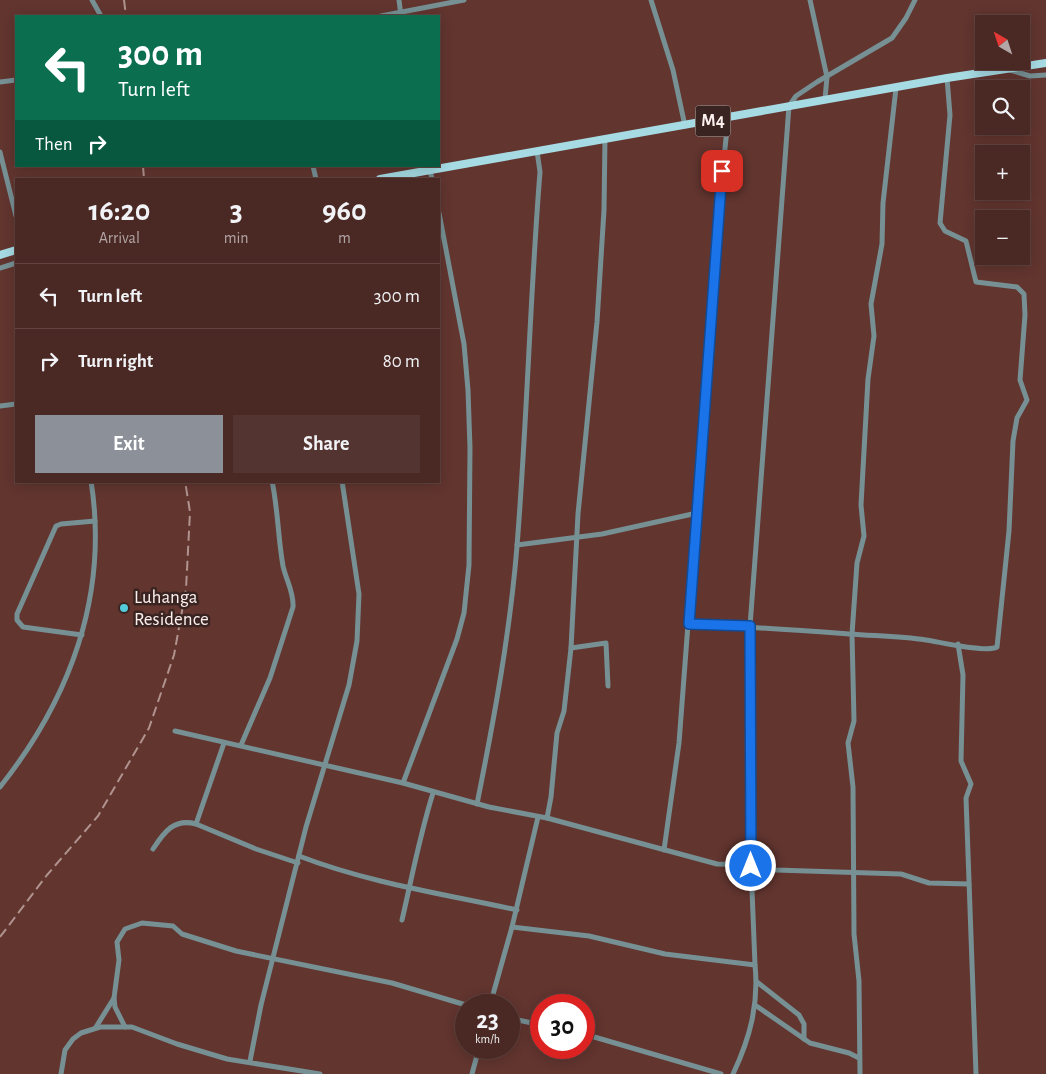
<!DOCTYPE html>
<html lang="en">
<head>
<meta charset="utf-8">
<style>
	:root { --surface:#4a2823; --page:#543430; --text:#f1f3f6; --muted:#b2a6a6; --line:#614441; --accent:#8c9099 }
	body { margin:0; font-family:"Alegreya Sans",sans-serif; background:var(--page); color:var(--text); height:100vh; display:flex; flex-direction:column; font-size:19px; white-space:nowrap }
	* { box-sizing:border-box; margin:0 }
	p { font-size:16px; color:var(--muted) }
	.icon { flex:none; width:28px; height:28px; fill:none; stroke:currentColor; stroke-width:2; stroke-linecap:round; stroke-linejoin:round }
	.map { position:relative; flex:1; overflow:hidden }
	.details { position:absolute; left:15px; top:178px; width:425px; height:305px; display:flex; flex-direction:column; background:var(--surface); border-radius:0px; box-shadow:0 2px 12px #0003,0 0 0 1px var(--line) }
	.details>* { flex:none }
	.guide { position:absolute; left:15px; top:15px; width:425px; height:152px; border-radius:0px; box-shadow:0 2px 12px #0003,0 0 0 1px var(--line); background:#0b6e4f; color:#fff; overflow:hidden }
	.needle { width:32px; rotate:321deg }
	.buttons { position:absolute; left:975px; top:15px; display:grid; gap:10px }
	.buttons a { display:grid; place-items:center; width:55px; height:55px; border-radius:0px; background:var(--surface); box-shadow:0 2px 12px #0003,0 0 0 1px var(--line); font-size:25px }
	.speed { position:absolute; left:455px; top:994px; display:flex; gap:10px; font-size:25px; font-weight:700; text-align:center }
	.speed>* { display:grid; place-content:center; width:65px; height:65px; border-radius:50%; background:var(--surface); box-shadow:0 2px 12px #0003,0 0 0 1px var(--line); line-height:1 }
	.speed small { font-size:12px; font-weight:400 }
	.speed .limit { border:8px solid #d22; background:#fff; color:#111 }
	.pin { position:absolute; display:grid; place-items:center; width:42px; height:42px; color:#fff; margin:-21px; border-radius:10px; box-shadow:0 2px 8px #0006 }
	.me { position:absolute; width:55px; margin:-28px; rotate:0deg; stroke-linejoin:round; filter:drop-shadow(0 0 4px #0008) }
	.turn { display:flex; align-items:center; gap:18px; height:105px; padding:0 20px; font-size:22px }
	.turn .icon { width:65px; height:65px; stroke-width:2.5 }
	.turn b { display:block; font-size:35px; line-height:42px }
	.then { display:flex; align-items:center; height:48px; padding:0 20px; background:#0003; gap:10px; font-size:19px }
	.eta { display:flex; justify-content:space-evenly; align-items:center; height:85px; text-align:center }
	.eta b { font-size:30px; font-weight:700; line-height:35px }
	.action { display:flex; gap:10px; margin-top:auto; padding:10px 20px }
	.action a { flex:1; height:58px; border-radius:0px; background:var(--accent); color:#fff; font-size:20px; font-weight:700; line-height:58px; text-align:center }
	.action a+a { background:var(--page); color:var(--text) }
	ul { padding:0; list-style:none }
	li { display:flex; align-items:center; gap:15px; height:65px; padding:0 20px; border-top:1px solid var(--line) }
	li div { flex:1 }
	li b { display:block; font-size:19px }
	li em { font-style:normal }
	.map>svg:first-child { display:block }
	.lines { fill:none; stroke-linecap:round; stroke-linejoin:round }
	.street { stroke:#769094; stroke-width:5 }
	.primary { stroke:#a6dbe4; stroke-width:8 }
	.rail { stroke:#b0938f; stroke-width:2; stroke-dasharray:10 5; stroke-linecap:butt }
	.route-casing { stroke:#114b97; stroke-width:12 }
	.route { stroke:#1a73e8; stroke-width:9 }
	.poi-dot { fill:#53cbdb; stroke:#392421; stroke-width:2 }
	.labels { text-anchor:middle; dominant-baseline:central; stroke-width:5; stroke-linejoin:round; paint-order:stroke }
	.shield { fill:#392421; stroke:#c2b3b0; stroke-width:1 }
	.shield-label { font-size:18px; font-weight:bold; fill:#fcf0ee }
	.poi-label { font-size:19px; fill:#fcf0ee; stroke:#392421; text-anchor:start }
</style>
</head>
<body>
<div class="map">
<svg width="1046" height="1074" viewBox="0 0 1046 1074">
	<rect width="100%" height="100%" fill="#62352f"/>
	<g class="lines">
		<!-- street -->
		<g class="street">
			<polyline points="92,0 101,16"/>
			<polyline points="399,0 401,16"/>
			<polyline points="651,0 673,70 685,126"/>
			<polyline points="810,0 827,77 825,99"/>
			<polyline points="381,16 464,0"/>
			<polyline points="1010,70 1030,76 1046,75"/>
			<polyline points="0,82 16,80"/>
			<polyline points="0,152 16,216"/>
			<polyline points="313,166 316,179"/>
			<polyline points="429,166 432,179"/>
			<polyline points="0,268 16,263"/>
			<polyline points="0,406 16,404"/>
			<polyline points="517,545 602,534 697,513"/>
			<path d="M689,625C743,626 796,630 850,634C875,636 900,636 926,640C940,642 986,653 997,647L1009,531L1013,441L1017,418L1027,400L1020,380L1025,315L1024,294L1017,287L976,282L966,241L945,231L940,223L950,115L947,78"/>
			<polyline points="82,635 23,627 17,620 17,614 56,526 61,524 95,521"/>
			<polyline points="958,644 963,675 961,761 971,784 966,798 976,1074"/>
			<polyline points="571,648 606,643 608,686"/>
			<polyline points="175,731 403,783 489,807 547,818 717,864 751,865 750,626 789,106 796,96 817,82 892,38 906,18 915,0"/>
			<path d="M241,745L270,678L293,607C294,592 286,580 283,566C278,538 278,509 272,481"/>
			<polyline points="403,783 457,639 464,613 469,565 470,448 468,390 464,344 439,213"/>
			<path d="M0,787C70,699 109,595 91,481"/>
			<path d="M477,804C494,719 510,633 517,546C527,422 530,297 540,172L537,151"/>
			<polyline points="547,818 551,797 557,733 564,711 571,648 578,514 597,322 604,210 605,138"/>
			<polyline points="196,824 256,849 298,863"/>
			<path d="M153,849C164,832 174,818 196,824L224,743"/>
			<polyline points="664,850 679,743 721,189 728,118"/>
			<path d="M299,856C369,883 444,894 517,910"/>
			<path d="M402,920C412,877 420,834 433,793"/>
			<polyline points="512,927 589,936 665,954 755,965 751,865 776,870 901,874 929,883 969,884"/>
			<polyline points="757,982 799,1015 804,1024 804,1039"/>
			<polyline points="114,998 115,1007 125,1027"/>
			<polyline points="490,1005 512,927 538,817"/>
			<polyline points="755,1005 810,1043 849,1053 859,1058"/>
			<polyline points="509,1018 541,1025"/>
			<polyline points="96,1027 114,998 119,960 117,942 125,929 142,923 173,926 182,934 236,951 392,983 466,1005"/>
			<polyline points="584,1034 721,1074"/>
			<polyline points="250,1061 261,1005 306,827 349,685 357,641 359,594 342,481"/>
			<polyline points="61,1074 65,1050 73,1039 81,1033 100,1027 132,1027 177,1044 227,1059 320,1074"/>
			<polyline points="472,1074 479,1048"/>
			<path d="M733,1074C750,1038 759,1004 755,965"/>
			<polyline points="860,1074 859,981 854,934 853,787 848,743 854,721 852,634 857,563 864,536 861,505 868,379 874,336 871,304 882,244 883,203 896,88"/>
		</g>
		<!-- primary -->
		<g class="primary">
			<polyline points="380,179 947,78 1046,63"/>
			<polyline points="0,255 16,250"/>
		</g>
		<!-- rail -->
		<g class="rail">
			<polyline points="124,0 126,16"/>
			<polyline points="143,166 144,179"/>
			<polyline points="0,937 47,875 98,816 149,728 174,655 186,589 190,512 185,481"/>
		</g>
	</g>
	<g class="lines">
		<defs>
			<polyline id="route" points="722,171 689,624 750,626 751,866"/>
		</defs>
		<!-- route casing -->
		<use href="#route" class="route-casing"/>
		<!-- route -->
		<use href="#route" class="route"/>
	</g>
	<!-- markers -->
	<circle class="poi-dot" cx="124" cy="608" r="5"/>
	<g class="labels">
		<!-- shield labels -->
		<rect class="shield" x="695.5" y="105.5" width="35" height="31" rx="4"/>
		<g class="shield-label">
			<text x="713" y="121">M4</text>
		</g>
		<!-- poi labels -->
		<g class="poi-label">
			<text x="134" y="597">Luhanga<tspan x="134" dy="22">Residence</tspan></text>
		</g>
	</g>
</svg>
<div class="buttons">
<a><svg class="needle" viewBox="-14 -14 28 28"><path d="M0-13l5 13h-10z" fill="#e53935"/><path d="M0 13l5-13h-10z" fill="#b2a6a6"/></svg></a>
<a><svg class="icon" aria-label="search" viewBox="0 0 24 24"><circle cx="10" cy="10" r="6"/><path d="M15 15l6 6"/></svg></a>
<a>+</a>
<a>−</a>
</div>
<div class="speed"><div>23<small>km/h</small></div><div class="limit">30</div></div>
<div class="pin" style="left:722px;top:171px;background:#d93025"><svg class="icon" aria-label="arrive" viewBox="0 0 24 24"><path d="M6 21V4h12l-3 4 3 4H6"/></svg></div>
<svg class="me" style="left:751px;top:866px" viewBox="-20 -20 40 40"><circle r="17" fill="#1a73e8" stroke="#fff" stroke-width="3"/><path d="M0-11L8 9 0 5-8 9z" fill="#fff"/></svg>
<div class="guide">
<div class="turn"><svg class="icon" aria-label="left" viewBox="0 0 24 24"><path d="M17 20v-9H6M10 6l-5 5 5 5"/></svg><div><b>300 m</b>Turn left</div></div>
<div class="then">Then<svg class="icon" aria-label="right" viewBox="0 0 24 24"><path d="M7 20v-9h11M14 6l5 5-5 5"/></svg></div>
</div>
<section class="details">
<div class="eta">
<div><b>16:20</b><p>Arrival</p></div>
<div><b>3</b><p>min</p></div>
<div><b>960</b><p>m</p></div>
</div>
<ul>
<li><svg class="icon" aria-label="left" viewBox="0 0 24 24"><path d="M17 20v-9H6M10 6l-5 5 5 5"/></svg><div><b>Turn left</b></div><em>300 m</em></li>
<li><svg class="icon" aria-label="right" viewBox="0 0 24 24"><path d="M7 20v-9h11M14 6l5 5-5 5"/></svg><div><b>Turn right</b></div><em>80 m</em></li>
</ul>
<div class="action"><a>Exit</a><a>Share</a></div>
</section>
</div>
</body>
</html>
